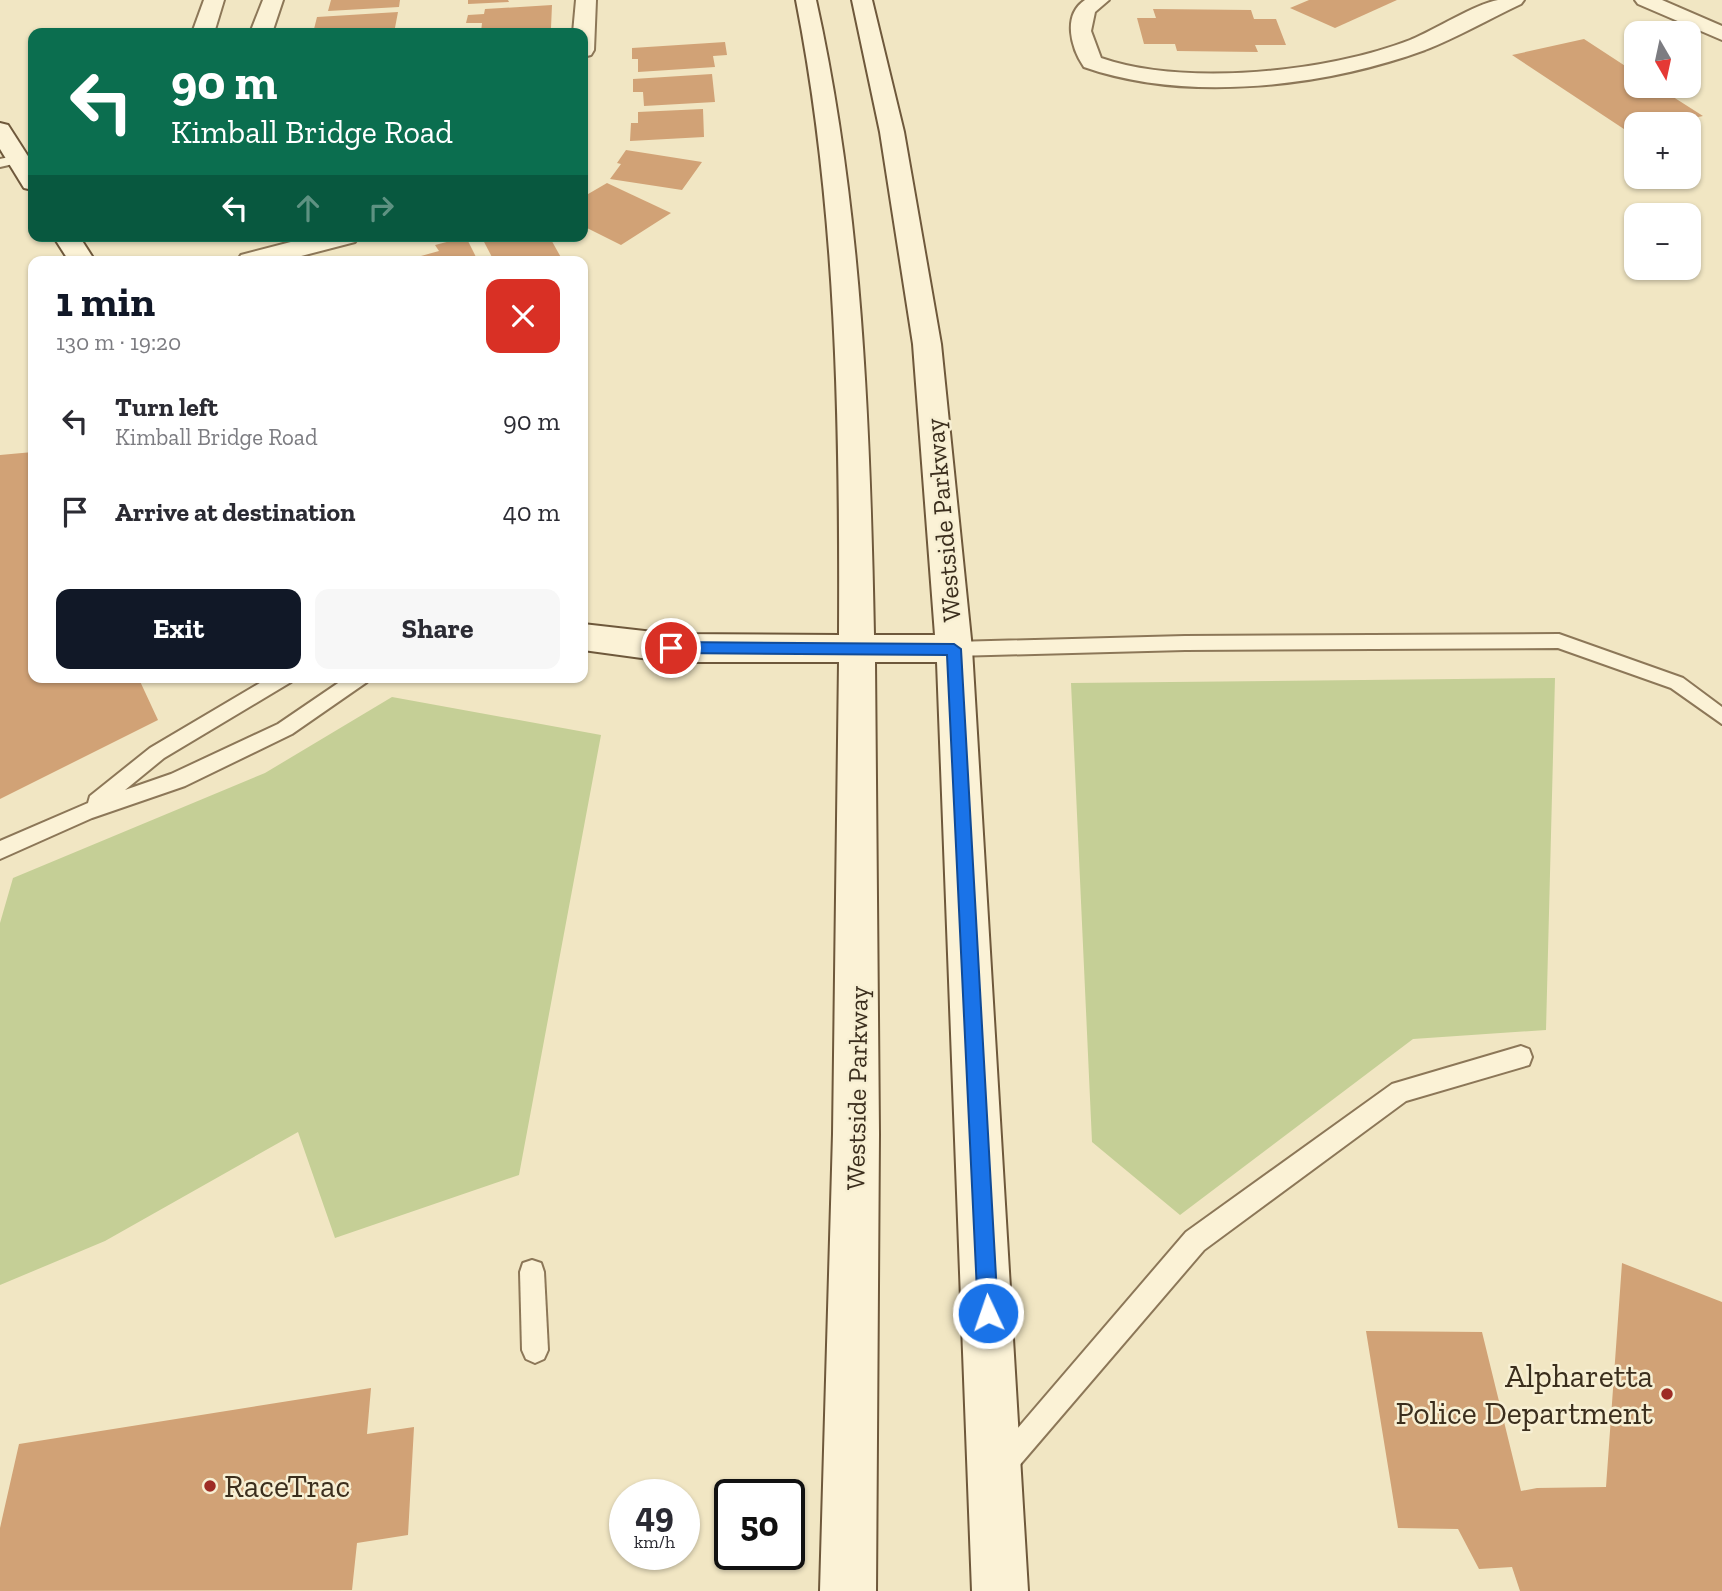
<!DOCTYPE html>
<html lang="en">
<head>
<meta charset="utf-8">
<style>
	:root { --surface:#fff; --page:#f7f7f7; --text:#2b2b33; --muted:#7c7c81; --accent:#111827 }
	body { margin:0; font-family:"Zilla Slab",serif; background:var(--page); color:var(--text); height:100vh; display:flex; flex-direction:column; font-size:26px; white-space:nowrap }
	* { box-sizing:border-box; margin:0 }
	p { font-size:23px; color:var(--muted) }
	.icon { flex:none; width:38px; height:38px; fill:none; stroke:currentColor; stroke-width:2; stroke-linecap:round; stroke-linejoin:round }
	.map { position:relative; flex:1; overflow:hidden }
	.drawer { position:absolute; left:28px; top:256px; width:560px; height:427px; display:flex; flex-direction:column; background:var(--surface); border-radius:14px; box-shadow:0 2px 5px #0004 }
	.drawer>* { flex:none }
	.guide { position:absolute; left:28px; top:28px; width:560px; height:214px; border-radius:14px; box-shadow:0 2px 5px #0004; background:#0b6e4f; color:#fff; overflow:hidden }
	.needle { width:46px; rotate:171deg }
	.controls { position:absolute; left:1624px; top:21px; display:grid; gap:14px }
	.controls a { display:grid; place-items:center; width:77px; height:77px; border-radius:14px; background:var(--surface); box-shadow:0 2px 5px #0004; font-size:35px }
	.speed { position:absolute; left:609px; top:1479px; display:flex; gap:14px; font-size:35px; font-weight:700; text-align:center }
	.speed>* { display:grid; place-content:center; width:91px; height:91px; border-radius:50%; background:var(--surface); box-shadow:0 2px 5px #0004; line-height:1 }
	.speed small { font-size:18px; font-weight:400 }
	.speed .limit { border:4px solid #111; border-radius:10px; background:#fff; color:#111 }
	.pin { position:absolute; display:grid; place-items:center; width:60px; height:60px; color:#fff; margin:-30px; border:4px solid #fff; border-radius:50%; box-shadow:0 2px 7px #0007 }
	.me { position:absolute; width:77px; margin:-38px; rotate:357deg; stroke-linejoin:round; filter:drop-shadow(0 0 5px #0008) }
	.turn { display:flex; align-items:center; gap:24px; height:147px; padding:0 28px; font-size:32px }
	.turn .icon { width:91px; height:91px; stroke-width:2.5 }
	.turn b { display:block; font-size:49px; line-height:60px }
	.lanes { display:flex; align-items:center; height:66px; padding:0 28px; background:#0003; justify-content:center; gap:35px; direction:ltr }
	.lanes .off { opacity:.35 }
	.round { display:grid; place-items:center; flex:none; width:74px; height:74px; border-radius:14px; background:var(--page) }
	.headline { display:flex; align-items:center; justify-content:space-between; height:119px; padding:0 28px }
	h1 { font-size:42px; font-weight:800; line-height:52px; color:var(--accent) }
	.primary-button { display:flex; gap:14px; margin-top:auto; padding:14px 28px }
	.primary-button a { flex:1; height:80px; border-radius:14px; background:var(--accent); color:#fff; font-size:28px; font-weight:800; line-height:80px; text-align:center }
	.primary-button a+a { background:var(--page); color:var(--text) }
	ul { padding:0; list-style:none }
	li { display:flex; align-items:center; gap:21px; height:91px; padding:0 28px }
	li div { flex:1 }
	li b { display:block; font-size:26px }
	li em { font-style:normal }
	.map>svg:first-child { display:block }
	.green { fill:#c5cf96 }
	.building { fill:#d1a276 }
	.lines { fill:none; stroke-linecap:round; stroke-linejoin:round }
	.lane-casing { stroke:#8c7758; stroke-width:4 }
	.street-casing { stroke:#8c7758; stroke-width:4 }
	.secondary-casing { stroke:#6e583b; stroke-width:4 }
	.lane { fill:#fbf2d6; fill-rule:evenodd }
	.street { fill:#fbf2d6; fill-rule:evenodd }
	.secondary { fill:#fbf2d6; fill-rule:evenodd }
	.route { fill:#1a73e8; stroke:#114b97; stroke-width:2 }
	.poi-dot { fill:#9e2c25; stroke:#f7efd3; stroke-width:2.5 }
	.labels { text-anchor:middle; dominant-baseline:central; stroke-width:5; stroke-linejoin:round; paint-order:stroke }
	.street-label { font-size:26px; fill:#3b2e1d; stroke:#f7efd3 }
	.near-poi-label { font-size:32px; fill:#3b2e1d; stroke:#f7efd3; text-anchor:end }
</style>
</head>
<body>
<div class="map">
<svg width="1722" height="1591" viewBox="0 0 1722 1591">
	<rect width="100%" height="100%" fill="#f1e6c3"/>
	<!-- green -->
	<g class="green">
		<polygon points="1555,678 1546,1030 1413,1039 1180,1215 1092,1142 1071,683"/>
		<polygon points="392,697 601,735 519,1175 335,1238 298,1132 105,1241 0,1285 0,923 13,878 265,773"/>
	</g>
	<!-- building -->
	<g class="building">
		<polygon points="331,0 400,0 399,7 328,11"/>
		<polygon points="468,0 508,0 509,2 468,4"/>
		<polygon points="1309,0 1397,0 1335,28 1290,8"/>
		<polygon points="552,5 551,28 481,32 482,23 466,23 468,15 484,14 485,9"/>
		<polygon points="1153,9 1251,10 1254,19 1276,19 1286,45 1255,45 1258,52 1177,51 1175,44 1144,44 1137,18 1156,18"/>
		<polygon points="398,12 394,33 324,33 325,28 314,29 317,17"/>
		<polygon points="1584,39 1636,73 1636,86 1656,86 1703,116 1666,124 1636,124 1636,131 1630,133 1512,55"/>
		<polygon points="725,42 727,55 713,56 715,67 638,72 638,59 632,59 632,48"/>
		<polygon points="712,74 715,102 644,106 643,92 633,92 633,79"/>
		<polygon points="703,109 704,137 630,141 631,123 638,123 638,112"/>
		<polygon points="626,150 702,162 682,190 610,179 621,164 617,163"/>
		<polygon points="607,183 671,213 621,245 583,226 583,197"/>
		<polygon points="489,236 549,236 563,261 494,261 482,238"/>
		<polygon points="466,237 478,261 403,261 439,251 435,245"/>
		<polygon points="33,452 33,677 138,677 158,720 0,799 0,455"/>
		<polygon points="1622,1263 1722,1302 1722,1591 1520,1591 1512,1567 1479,1569 1458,1529 1398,1528 1366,1331 1482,1332 1521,1491 1537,1488 1606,1487"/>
		<polygon points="371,1388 367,1434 414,1427 408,1535 357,1543 352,1590 0,1591 0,1528 19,1444"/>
	</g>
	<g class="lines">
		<defs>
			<g id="lane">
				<polygon points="18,155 24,159 22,162 0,167 0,159"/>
				<polygon points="1559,634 1683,678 1722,707 1722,724 1671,688 1558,648 1185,650 954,656 948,654 945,649 948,644 954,642 1185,636"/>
				<polygon points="270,677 294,677 291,682 164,758 125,790 171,774 278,724 347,677 370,677 367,682 292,734 185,786 92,818 0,859 0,841 88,803 90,796 150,748"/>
				<polygon points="1521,1046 1529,1049 1532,1057 1529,1065 1406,1101 1204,1250 1012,1474 1003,1478 994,1474 990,1465 994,1456 1186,1232 1392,1084"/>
				<polygon points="532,1260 541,1263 544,1272 548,1350 544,1359 535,1363 526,1359 522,1350 520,1272 523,1263"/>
			</g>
			<g id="street">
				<polygon points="204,0 224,0 214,33 192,33"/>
				<polygon points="263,0 283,0 272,33 250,33"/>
				<polygon points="576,0 596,0 594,50 591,55 583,57 583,33 573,33"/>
				<path d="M1085,0H1109L1095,12L1091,31L1101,58C1185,87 1328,72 1410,40C1435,30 1475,4 1498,0C1506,0 1516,0 1524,0L1521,4C1489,19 1458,37 1425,50C1324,87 1186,103 1084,67C1071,48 1062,15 1085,0Z"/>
				<polygon points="1635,0 1662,0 1722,26 1722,40 1638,4"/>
				<polygon points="314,236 359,236 355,242 282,261 237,261 241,255"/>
			</g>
			<g id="secondary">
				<path d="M796,0H816C862,207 870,424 874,635H935L913,344L880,132L852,0H872L904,132L941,344L972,649L1028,1591H972L937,662H875L879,1134L876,1591H820L833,1134L839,662H671L583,650V624L671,634L839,635C840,424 837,208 796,0Z"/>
				<polygon points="0,123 8,125 33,164 33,190 24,188 0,149"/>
				<polygon points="53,236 79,236 95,261 69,261"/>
			</g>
		</defs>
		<!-- lane casing -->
		<use href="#lane" class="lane-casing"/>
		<!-- street casing -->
		<use href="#street" class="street-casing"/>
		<!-- secondary casing -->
		<use href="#secondary" class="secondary-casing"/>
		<!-- lane -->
		<use href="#lane" class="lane"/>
		<!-- street -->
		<use href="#street" class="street"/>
		<!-- secondary -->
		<use href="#secondary" class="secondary"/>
	</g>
	<!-- route -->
	<polygon class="route" points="671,642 954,644 961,649 998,1313 995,1321 988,1324 981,1321 978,1313 947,655 671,653 664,648"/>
	<!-- markers -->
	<g class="poi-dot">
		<circle cx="1667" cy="1394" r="7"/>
		<circle cx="210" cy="1486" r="7"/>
	</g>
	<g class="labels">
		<!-- street labels -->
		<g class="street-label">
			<text transform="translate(943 520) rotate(-95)">Westside Parkway</text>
			<text transform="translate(857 1088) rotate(-89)">Westside Parkway</text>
		</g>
		<!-- near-poi labels -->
		<g class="near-poi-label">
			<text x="1653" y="1376">Alpharetta<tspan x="1653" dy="37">Police Department</tspan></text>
			<text x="224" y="1486" text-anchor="start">RaceTrac</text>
		</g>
	</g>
</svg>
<div class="controls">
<a><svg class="needle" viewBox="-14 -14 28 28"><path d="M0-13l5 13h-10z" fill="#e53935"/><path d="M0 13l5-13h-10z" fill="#7c7c81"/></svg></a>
<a>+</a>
<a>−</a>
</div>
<div class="speed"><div>49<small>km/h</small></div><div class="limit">50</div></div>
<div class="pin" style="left:671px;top:648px;background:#d93025"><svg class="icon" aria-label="arrive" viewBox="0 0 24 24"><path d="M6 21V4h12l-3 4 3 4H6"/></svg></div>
<svg class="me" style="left:988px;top:1313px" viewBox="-20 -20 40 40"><circle r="17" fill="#1a73e8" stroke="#fff" stroke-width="3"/><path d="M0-11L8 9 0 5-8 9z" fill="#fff"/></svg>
<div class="guide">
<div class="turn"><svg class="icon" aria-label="left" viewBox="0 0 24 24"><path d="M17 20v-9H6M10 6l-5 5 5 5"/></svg><div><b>90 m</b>Kimball Bridge Road</div></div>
<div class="lanes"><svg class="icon" aria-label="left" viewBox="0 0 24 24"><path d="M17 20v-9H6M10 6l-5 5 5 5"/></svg><svg class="icon off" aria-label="ahead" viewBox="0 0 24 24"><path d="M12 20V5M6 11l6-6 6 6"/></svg><svg class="icon off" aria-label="right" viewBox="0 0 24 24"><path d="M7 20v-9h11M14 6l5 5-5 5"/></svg></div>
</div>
<section class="drawer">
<div class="headline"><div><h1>1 min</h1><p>130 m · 19:20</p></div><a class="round" style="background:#d93025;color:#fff"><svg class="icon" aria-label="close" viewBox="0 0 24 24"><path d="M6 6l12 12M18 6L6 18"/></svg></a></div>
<ul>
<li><svg class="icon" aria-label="left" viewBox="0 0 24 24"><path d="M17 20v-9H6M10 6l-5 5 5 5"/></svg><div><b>Turn left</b><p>Kimball Bridge Road</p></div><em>90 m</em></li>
<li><svg class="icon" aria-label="arrive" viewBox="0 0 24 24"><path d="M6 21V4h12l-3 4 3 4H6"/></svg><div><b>Arrive at destination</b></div><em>40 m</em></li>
</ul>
<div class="primary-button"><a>Exit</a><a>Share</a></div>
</section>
</div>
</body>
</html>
